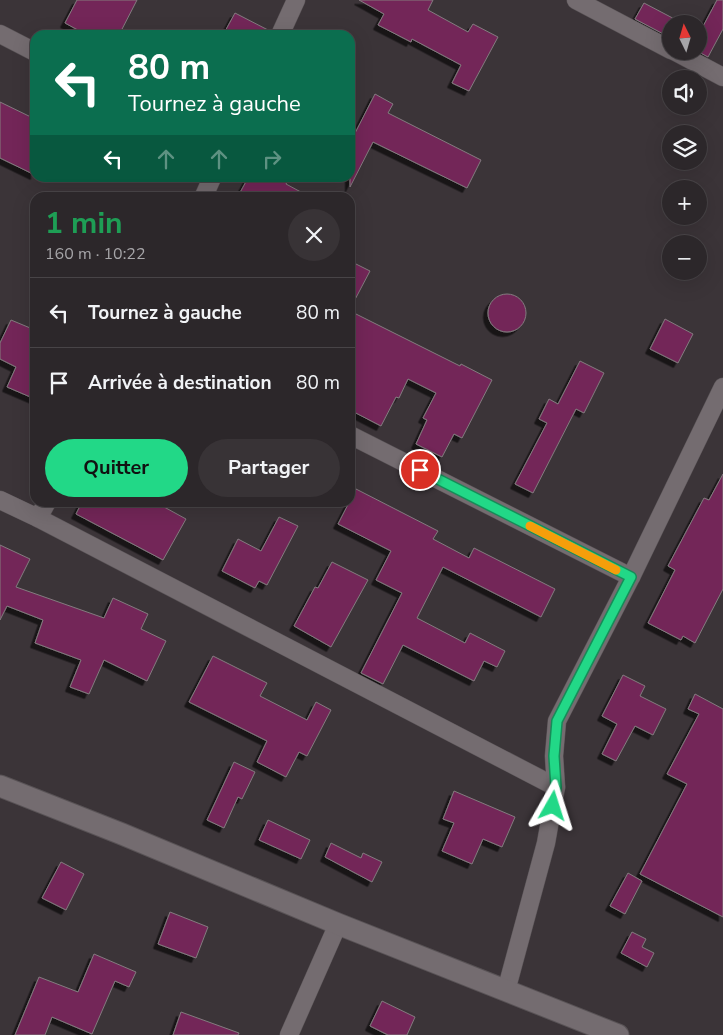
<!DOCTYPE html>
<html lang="fr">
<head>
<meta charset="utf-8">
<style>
	:root { --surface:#2c272a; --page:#383336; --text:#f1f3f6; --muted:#a6a5a8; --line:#484447; --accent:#22d887 }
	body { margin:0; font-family:"Nunito Sans",sans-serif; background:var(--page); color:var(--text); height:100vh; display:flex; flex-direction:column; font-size:19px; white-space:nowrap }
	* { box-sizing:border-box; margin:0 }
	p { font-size:16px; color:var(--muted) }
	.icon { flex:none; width:28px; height:28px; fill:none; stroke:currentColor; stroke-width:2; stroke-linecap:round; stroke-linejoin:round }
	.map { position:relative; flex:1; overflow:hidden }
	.panel { position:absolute; left:30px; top:192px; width:325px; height:315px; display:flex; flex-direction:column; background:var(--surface); border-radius:15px; box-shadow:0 5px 20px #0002,0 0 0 1px var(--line) }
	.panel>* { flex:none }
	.guide { position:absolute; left:30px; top:30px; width:325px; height:152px; border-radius:15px; box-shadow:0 5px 20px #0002,0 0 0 1px var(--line); background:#0b6e4f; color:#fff; overflow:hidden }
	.needle { width:32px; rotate:355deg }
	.fabs { position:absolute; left:662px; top:15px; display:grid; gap:10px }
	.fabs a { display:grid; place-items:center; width:45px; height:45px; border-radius:50%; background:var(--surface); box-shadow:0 5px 20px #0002,0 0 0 1px var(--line); font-size:25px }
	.pin { position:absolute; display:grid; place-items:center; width:42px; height:42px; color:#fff; margin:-21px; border:2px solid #fff; border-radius:50%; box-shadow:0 1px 5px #0007 }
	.me { position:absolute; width:55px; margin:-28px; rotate:6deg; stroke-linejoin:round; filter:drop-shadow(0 0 4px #0008) }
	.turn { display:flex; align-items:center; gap:18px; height:105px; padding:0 15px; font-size:22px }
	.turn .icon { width:65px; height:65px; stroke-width:2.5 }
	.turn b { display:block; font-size:35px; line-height:42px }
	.lanes { display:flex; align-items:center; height:48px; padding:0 15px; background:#0003; justify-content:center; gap:25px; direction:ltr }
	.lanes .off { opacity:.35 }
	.round { display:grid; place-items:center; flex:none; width:52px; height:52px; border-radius:26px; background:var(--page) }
	.headline { display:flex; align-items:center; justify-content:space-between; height:85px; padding:0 15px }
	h1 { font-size:30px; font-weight:700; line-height:38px; color:#1e9e55 }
	.cta { display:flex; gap:10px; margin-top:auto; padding:10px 15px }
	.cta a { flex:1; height:58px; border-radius:30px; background:var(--accent); color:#111; font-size:20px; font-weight:700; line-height:58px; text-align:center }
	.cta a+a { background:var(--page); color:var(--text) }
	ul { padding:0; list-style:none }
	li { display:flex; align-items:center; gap:15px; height:70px; padding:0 15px; border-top:1px solid var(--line) }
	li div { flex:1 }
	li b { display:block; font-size:19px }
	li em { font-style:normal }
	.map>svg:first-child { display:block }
	.building { fill:#732858; stroke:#837b7f; filter:url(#shadow) }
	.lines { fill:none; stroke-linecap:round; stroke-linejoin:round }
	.minor-casing { stroke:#595356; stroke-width:19 }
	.tertiary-casing { stroke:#595356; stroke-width:23 }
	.minor { stroke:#746c70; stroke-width:18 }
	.tertiary { stroke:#746c70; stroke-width:21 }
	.route-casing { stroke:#168c58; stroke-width:12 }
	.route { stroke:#22d887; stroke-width:9 }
	.slow { stroke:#f59e0b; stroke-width:9 }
</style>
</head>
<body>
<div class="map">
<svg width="723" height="1035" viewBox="0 0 723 1035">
	<defs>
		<filter id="shadow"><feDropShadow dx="-4.5" dy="4.5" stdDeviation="0" flood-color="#0009"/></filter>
	</defs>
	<rect width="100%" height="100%" fill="#3b3438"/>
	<!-- building -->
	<g class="building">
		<polygon points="77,0 137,0 119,35 87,35 65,23"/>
		<polygon points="359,0 433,0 428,10 468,32 473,24 498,37 469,91 452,83 461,65 412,39 411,42 378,25 384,14"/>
		<polygon points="717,0 723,0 723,29 708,57 697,51 699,51 699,32 700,32"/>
		<polygon points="644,3 684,24 671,24 671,38 635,19"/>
		<polygon points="235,13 270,31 270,35 223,35"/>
		<polygon points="375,94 393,104 388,113 481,160 467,188 373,142 350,187 350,143"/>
		<polygon points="0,102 35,119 35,175 0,158"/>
		<polygon points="248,178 289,178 286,184 312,198 237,198"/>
		<polygon points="350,261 370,271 350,309"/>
		<circle cx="507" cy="313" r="19"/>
		<polygon points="350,311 460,366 461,364 492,380 462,438 454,434 442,457 416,444 427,420 423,418 436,393 408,379 399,398 396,397 381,426 350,410"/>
		<polygon points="665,319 693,334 678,363 650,349"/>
		<polygon points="11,320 35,330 35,399 7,387 16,367 0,359 0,343"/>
		<polygon points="580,361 604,373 584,413 576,409 533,493 515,484 547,423 539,419 549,399 558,404"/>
		<polygon points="723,474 723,589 695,643 683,636 681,640 648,623 675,570 668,566 704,498 709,500"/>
		<polygon points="356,489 438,531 433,539 469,558 474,548 555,589 541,617 443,567 417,618 465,643 470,633 505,651 497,667 484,661 474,681 403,645 383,684 361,673 402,593 376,580 391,551 338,524"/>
		<polygon points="82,502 155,502 186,519 163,560 76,514"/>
		<polygon points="279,517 298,526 267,585 259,581 255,588 222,571 238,539 261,551"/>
		<polygon points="0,545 30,559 16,587 104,618 113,598 148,614 141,629 166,641 147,681 104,660 89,694 70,687 81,660 35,643 43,620 7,606 0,620"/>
		<polygon points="332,562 368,580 331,647 294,626 315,587 318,588"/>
		<polygon points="213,656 267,683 260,696 307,720 316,702 331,710 307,756 299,752 286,777 257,762 267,741 189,702"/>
		<polygon points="623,675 645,686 640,696 666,709 653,735 635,726 616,761 602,754 617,724 602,716"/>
		<polygon points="695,694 723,709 723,917 640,874 687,784 667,774 699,714 688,709"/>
		<polygon points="234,762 255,772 242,799 238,797 224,828 207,820"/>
		<polygon points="454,791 515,817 502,847 483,839 472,864 442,851 454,823 443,819"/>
		<polygon points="268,820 310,840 301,859 259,840"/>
		<polygon points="331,843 361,858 363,853 382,862 372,882 325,857"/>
		<polygon points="61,862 84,874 66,910 42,898"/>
		<polygon points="628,873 642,881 625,914 610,906"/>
		<polygon points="170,912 208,927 196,958 158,944"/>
		<polygon points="632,932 646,939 642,947 654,953 647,967 621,953"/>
		<polygon points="94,954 136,972 129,987 115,981 92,1034 52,1017 45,1035 15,1035 39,977 78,992"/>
		<polygon points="382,1001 415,1017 407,1035 388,1035 370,1026"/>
		<polygon points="181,1012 239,1033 238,1035 173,1035"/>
	</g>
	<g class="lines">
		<defs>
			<g id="minor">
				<polyline points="576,0 671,50"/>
				<polyline points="0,34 35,52"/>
				<polyline points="280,35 296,0"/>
				<polyline points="674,51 723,77"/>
				<polyline points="203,198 212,178"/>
				<polyline points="350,435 631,577"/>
				<polyline points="0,500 38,518 556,787"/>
				<polyline points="38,518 47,502"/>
				<polyline points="506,991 546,843 556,787 554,756 557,721 631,577 723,387"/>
				<polyline points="289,1035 338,924"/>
			</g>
			<polyline id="tertiary" points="0,786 122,834 338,924 618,1035"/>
		</defs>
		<!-- minor casing -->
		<use href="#minor" class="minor-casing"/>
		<!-- tertiary casing -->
		<use href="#tertiary" class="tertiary-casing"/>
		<!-- minor -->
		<use href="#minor" class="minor"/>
		<!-- tertiary -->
		<use href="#tertiary" class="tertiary"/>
	</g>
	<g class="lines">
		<defs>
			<polyline id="route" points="420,470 631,577 557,721 554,756 556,787 553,806"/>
		</defs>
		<!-- route casing -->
		<use href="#route" class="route-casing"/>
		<!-- route -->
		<use href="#route" class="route"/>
		<!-- slow -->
		<polyline class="slow" points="530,526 616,570"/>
	</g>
</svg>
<div class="fabs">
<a><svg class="needle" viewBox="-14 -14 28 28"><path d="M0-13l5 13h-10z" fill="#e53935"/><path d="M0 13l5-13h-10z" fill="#a6a5a8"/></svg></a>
<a><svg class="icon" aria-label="sound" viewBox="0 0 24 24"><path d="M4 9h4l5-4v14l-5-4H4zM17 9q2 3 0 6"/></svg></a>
<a><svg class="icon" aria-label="layers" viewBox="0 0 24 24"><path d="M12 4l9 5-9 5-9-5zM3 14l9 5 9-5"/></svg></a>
<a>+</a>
<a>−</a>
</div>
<div class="pin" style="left:420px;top:470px;background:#d93025"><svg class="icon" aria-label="arrive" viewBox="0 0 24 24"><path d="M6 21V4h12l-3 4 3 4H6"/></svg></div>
<svg class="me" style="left:553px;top:806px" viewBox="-20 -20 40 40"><path d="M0-17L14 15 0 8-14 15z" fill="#22d887" stroke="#fff" stroke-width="4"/></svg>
<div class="guide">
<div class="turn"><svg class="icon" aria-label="left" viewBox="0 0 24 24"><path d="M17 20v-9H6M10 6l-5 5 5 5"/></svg><div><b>80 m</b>Tournez à gauche</div></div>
<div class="lanes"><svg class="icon" aria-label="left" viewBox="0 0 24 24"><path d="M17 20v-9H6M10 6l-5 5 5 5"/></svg><svg class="icon off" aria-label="ahead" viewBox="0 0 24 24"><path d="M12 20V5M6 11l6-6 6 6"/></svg><svg class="icon off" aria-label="ahead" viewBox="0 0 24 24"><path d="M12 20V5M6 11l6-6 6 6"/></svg><svg class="icon off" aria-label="right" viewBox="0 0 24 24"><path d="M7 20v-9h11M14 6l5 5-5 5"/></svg></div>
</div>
<section class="panel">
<div class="headline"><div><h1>1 min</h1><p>160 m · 10:22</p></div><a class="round"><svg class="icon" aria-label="close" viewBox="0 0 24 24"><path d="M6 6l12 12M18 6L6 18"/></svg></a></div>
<ul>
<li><svg class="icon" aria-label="left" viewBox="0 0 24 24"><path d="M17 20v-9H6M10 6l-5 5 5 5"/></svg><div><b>Tournez à gauche</b></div><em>80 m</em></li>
<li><svg class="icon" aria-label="arrive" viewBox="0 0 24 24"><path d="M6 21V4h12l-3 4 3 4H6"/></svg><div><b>Arrivée à destination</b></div><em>80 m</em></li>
</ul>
<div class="cta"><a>Quitter</a><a>Partager</a></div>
</section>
</div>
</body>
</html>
